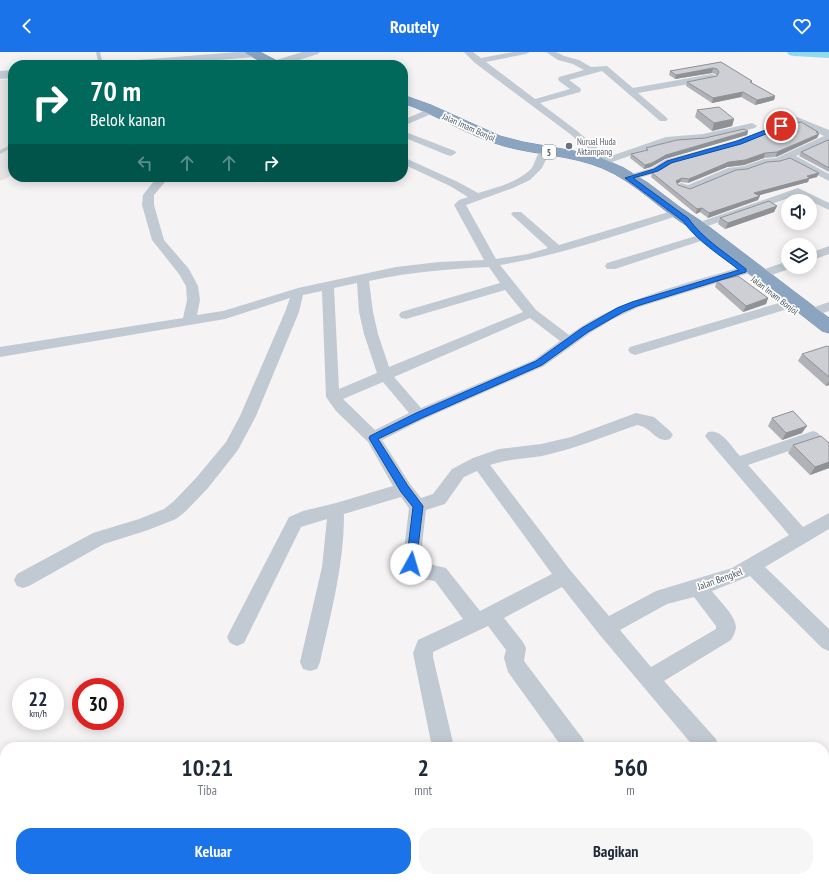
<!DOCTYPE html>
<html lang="id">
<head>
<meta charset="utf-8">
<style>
	:root { --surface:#fff; --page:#f6f6f7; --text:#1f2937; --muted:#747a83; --accent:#1a73e8 }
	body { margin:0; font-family:"PT Sans Narrow",sans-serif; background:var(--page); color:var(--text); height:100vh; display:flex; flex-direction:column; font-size:15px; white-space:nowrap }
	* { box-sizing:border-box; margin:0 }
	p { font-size:13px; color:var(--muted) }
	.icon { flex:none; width:22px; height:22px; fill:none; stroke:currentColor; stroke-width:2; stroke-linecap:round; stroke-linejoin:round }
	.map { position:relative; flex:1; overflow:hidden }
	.details { position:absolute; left:0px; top:690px; width:829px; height:140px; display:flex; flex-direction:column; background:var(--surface); border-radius:16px 16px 0 0; box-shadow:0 2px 10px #0003 }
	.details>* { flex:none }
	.top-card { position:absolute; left:8px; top:8px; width:400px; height:122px; border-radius:16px; box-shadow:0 2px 10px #0003; background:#00695c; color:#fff; overflow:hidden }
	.fabs { position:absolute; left:781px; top:142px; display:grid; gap:8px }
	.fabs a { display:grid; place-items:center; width:36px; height:36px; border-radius:50%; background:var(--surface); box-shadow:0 2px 10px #0003; font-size:20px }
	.speed { position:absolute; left:12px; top:626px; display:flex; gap:8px; font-size:20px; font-weight:700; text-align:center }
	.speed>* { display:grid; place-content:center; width:52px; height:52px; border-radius:50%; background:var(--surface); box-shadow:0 2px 10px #0003; line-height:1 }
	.speed small { font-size:10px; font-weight:400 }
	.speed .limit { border:6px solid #d22; background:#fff; color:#111 }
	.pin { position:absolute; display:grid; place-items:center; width:34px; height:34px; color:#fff; margin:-17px; border:2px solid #fff; border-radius:50%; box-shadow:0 1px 4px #0007 }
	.me { position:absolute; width:44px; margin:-22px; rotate:6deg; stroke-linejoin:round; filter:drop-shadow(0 0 3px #0008) }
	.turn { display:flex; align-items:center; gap:14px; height:84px; padding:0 16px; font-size:18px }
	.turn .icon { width:52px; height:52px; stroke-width:2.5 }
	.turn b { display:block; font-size:28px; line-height:34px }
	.lanes { display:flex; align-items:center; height:38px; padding:0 16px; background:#0003; justify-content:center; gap:20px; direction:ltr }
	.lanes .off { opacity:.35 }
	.eta { display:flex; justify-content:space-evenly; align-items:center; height:68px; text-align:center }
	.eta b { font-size:24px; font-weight:800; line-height:28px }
	.primary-button { display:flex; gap:8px; margin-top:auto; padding:8px 16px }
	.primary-button a { flex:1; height:46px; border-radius:16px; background:var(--accent); color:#fff; font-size:16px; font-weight:800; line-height:46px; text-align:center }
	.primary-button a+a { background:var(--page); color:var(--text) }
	header { display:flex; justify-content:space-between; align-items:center; height:52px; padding:0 16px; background:var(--accent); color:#fff; font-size:18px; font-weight:800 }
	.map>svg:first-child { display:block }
	.education { fill:#e6e4e5 }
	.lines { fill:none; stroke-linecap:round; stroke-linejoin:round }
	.river { fill:#90daee; fill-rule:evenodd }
	.highway-casing { stroke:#7690ad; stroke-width:1 }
	.lane { fill:#c1cad2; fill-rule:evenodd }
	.street { fill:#c1cad2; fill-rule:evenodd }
	.secondary { fill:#c1cbd6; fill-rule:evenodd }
	.highway { fill:#8ba5c1; fill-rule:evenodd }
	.wall { fill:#b0b2b7 }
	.shaded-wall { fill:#909195 }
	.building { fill:#cdcfd5; stroke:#909195 }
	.route { fill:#1a73e8; stroke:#114b97 }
	.worship-dot { fill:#6b7280; stroke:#fff; stroke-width:1.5 }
	.labels { text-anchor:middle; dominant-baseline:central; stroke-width:3.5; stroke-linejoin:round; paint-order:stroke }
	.far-street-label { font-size:9px; fill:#4a5661; stroke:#fff }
	.far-worship-label { font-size:9px; fill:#5b616d; stroke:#fff; text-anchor:start }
	.shield { fill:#fff; stroke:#808990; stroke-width:1 }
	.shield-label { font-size:9px; font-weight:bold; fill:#4a5661 }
	.street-label { font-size:10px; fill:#4a5661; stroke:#fff }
</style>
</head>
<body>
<header><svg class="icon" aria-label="back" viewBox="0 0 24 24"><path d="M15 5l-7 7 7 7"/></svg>Routely<svg class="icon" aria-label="heart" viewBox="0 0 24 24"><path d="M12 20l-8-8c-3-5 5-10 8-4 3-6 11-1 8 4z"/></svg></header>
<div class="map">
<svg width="829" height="830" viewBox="0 0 829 830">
	<rect width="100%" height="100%" fill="#f5f3f3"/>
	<!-- education -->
	<polygon class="education" points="13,27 13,123 0,129 0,28"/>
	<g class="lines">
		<!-- river -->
		<polygon class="river" points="787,0 829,0 829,6 794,4 789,3"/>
		<defs>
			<g id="highway">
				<polygon points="245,0 260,0 281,11 283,13 268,13 247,2"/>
				<path d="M403,43L431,53L500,84L523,90L585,101L599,105L624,116L648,131L681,156L704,171L829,266V281L822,279L692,177C661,159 636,130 602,116C571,103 536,103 504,94C468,84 438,63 403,51Z"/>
			</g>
		</defs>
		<!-- highway casing -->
		<use href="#highway" class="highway-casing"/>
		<!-- lane -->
		<g class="lane">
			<polygon points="96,0 100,0 103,13 99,13"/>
			<polygon points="13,92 13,95 0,102 0,98"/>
		</g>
		<!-- street -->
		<g class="street">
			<polygon points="464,0 473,0 481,6 513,0 530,0 526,2 486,10 535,47 570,37 559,29 558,27 559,25 584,18 573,12 558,8 546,0 556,0 564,4 579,8 591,15 607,14 633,36 712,22 715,23 716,25 715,27 712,28 638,41 666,65 668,67 666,69 660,69 602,19 569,28 580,36 581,38 580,40 540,51 576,78 608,105 666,85 703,82 752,71 757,74 755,76 703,88 667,91 612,110 614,113 613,115 605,115 593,102 570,82 475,11"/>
			<polygon points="433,55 438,58 436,60 403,74 403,68"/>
			<polygon points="797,65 829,78 829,89 796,104 829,122 829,129 788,108 778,112 765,113 745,120 734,121 688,140 677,136 676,134 681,131 688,133 728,116 744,114 764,107 776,106 824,84 797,71 743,93 673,112 660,120 628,129 623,126 624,124 652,116 665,108 735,89"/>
			<polygon points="403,79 455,99 456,101 451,104 447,103 403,85"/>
			<path d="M545,96L550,99L542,116L530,128L513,136L466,153L496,207L528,202L548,196L513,164L511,162L513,160H521L559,193L672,159H680L682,161L680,163C620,182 561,203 500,213L536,258L569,283C622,245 686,232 748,213H756L758,216L756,219L639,255L613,267L590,281L544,314L424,367L382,388L410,432L421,446L433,442L452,417L473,406L499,397L541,392L571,385L636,361L654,365L670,379L673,383L670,387C656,392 652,375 637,373C605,384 575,397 542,404C524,407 507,407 490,413L570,518L609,564L656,539L732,516L789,483L708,388L705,384L708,380C721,376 731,394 740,404L813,379L818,381L821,385L818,389L748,413L803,475L829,461V477L765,515L829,577V599L822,596L750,524L712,539C719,549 736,563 736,576C735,580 733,585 731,588L664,629L716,687L719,695H694L599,582L562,535L504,566L523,590L526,596L524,609L583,687L586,695H562L508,620L504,606L506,598L488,574L433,600V605L454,695H432L413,601L418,588L463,567L435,529C423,527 408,527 402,515L409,456L401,445L344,462C344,513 331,561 320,610L317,617L310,619L303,617L300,610L322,515L327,467L301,475L244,591L237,594L230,591L227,585L230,579L289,465L303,459L336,451L393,434L368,390L336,359L326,345L322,239L303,243L299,260L256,364L238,398L208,436L186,459L176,467L148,478L104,492L29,534L23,536L17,534L14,528L17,522L93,481L139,467L164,457L174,449L196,426L226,390L240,364L285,260L290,246L225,267L0,305V295L183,266L187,248L186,234L179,222L152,188L142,153L143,143L154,129L153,125H163L165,130L154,143V153L164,188L189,217L198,234L200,248L197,263L223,259L298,236L396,215L439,210L484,208L454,153L459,148L468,145L450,134L403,112V105L458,130L478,141C495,136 516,131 530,118C536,113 536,98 545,96ZM489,215L500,231L401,260L399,263L401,266L406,267L505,238L523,260L389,315L378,282L373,260L369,229C409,220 448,217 489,215ZM357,231L359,260L364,282L377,321L339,337L334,236ZM530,266L560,289L534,308L421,356L394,325ZM383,330L409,361L375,378L343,347ZM477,419L552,522L480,559L446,516L420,510L426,458L445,452L464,425ZM694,545L716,574V577L651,615L620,578L667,552Z"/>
			<polygon points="798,136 829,151 829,158 797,143 702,176 694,176 692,174 694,172"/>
			<polygon points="709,180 713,181 715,183 713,185 615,217 607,217 605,214 607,211"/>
			<polygon points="829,194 829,202 810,209 810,201"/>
			<polygon points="788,209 788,215 792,216 760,227 756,226 754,223 756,220"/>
			<polygon points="796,246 801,247 802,250 801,253 635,303 630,301 628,298 630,295"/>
			<polygon points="829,250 829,259 811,265 806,264 804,261 806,258"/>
			<polygon points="824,814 829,816 829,830 812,830 810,825 824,825"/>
			<polygon points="80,825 104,825 102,830 78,830"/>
			<polygon points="477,825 503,825 505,830 479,830"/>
			<polygon points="555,825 579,825 578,830 554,830"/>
			<polygon points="658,825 683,825 685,830 660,830"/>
		</g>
		<!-- secondary -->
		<g class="secondary">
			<polygon points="237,0 259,0 261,2 259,4 255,5 158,13 107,13 109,11 113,10"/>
			<polygon points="302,0 320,0 318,2 283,13 268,12 270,10"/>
			<polygon points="13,18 13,26 0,27 0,19"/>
		</g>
		<!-- highway -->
		<use href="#highway" class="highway"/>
	</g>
	<!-- wall -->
	<g class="wall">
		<polygon points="721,10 752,29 752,31 775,44 774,48 755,53 741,45 712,51 686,34 687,30 717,24 715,22 712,21 675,27 669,23 670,19"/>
		<polygon points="697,58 734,67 732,74 712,79 695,65"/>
		<polygon points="748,79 747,83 665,107 651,115 644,117 630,106 631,102 646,99 646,96 705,86"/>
		<polygon points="818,80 817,86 776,105 764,106 744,113 727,115 688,131 680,130 677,132 678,133 690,137 817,125 809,127 808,130 759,143 758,148 708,166 700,160 696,162 651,125 652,121"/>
		<polygon points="829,88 829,120 799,104 801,100"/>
		<polygon points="777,154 774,160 725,177 718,172 720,166"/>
		<polygon points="717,229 768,246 766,252 743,260 715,235"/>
		<polygon points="829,295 829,333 826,334 798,309 802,302"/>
		<polygon points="772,366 802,381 782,388 768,374"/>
		<polygon points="829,391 829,416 810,423 788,401 793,393"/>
	</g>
	<!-- shaded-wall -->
	<g class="shaded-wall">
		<polygon points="713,16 712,21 675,27 676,23"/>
		<polygon points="743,40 741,45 712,51 713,46"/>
		<polygon points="775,44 774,48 755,53 757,48"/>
		<polygon points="734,67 732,74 712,79 714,71"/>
		<polygon points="748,79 747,83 665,107 651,115 644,117 645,113 666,103"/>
		<polygon points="816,80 818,80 817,82 819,82 817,86 776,105 777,100"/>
		<polygon points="765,101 764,106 744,113 727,115 688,131 689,127 729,110"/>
		<polygon points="819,121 817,125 809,127 808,130 753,145 754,141 807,124"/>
		<polygon points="682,126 680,130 675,134 676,129"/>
		<polygon points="760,144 758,148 708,166 709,161"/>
		<polygon points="777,154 774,160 725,177 728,171"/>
		<polygon points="702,156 700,160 696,162 697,157"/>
		<polygon points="768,246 766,252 743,260 746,254"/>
		<polygon points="829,329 829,333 826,334"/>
		<polygon points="807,374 802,381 782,388 786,381"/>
		<polygon points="829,410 829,416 810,423 815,415"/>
	</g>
	<!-- building -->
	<g class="building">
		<polygon points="721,10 752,29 750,30 775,44 757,48 743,40 713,46 687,30 717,24 719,20 717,17 713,16 676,23 670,19"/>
		<polygon points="719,55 734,67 714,71 697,58"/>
		<polygon points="801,70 818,80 816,80 819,82 777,100 765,101 745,108 729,110 689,127 682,126 676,129 678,133 690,137 736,118 747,117 767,110 780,109 790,106 819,121 807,124 810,126 754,141 760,144 709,161 702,156 697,157 652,121 662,117 675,109 745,90 790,72"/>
		<polygon points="744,77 748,79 666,103 652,111 645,113 631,102 648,98 646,96 657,93 677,88 705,86"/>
		<polygon points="828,88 829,88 829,116 801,100"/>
		<polygon points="769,149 777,154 728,171 720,166"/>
		<polygon points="738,224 768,246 746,254 717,229"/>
		<polygon points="827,294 829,295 829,325 802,302"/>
		<polygon points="793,359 807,374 786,381 772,366"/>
		<polygon points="821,384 829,391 829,410 815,415 793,393"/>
	</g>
	<!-- route -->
	<path class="route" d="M781,72L784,74L783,75L741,92L671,111L658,119L633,126L688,166C703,187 726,201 746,217V220L637,254L623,260L588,280L542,313L422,366L378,387L408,434L423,454L416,512L415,516L411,517L408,516L406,512L413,455L401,440L370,388L369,386L370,384L416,361L536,309L582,276L617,256L632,250L739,218C720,203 697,189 683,169L625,126L654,117L667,109L737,89Z"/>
	<!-- markers -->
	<circle class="worship-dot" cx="569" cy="94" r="4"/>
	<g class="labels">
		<!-- far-street labels -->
		<g class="far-street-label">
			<text transform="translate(469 75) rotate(24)">Jalan Imam Bonjol</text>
			<text transform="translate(775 243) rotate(38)">Jalan Imam Bonjol</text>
		</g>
		<!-- far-worship labels -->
		<g class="far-worship-label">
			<text x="577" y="89">Nurual Huda<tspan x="577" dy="10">Aktampang</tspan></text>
		</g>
		<!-- shield labels -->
		<rect class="shield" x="542" y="93" width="14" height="14" rx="3"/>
		<g class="shield-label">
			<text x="549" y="100">5</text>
		</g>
		<!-- street labels -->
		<g class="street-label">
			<text transform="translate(720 527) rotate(-20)">Jalan Bengkel</text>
		</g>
	</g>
</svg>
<div class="fabs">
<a><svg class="icon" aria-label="sound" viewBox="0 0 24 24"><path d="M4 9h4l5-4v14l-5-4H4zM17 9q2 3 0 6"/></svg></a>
<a><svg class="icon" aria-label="layers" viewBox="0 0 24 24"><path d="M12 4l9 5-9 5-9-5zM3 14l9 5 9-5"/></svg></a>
</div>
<div class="speed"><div>22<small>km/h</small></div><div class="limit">30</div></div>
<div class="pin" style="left:781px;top:74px;background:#d93025"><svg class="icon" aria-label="arrive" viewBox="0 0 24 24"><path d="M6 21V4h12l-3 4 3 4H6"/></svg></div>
<svg class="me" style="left:411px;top:512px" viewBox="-20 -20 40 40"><circle r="19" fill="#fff"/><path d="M0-13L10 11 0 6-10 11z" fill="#1a73e8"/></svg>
<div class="top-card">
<div class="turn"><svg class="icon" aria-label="right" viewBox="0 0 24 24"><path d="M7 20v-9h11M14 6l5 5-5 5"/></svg><div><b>70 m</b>Belok kanan</div></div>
<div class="lanes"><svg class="icon off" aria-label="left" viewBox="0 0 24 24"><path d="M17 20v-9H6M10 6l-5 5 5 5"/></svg><svg class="icon off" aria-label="ahead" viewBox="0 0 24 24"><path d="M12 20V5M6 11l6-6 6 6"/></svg><svg class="icon off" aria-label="ahead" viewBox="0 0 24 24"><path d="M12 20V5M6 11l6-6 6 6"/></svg><svg class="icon" aria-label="right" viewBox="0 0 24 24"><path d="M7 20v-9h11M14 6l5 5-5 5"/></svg></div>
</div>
<section class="details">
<div class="eta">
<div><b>10:21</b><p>Tiba</p></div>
<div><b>2</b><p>mnt</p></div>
<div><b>560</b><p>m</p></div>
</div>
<div class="primary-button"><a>Keluar</a><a>Bagikan</a></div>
</section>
</div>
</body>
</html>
